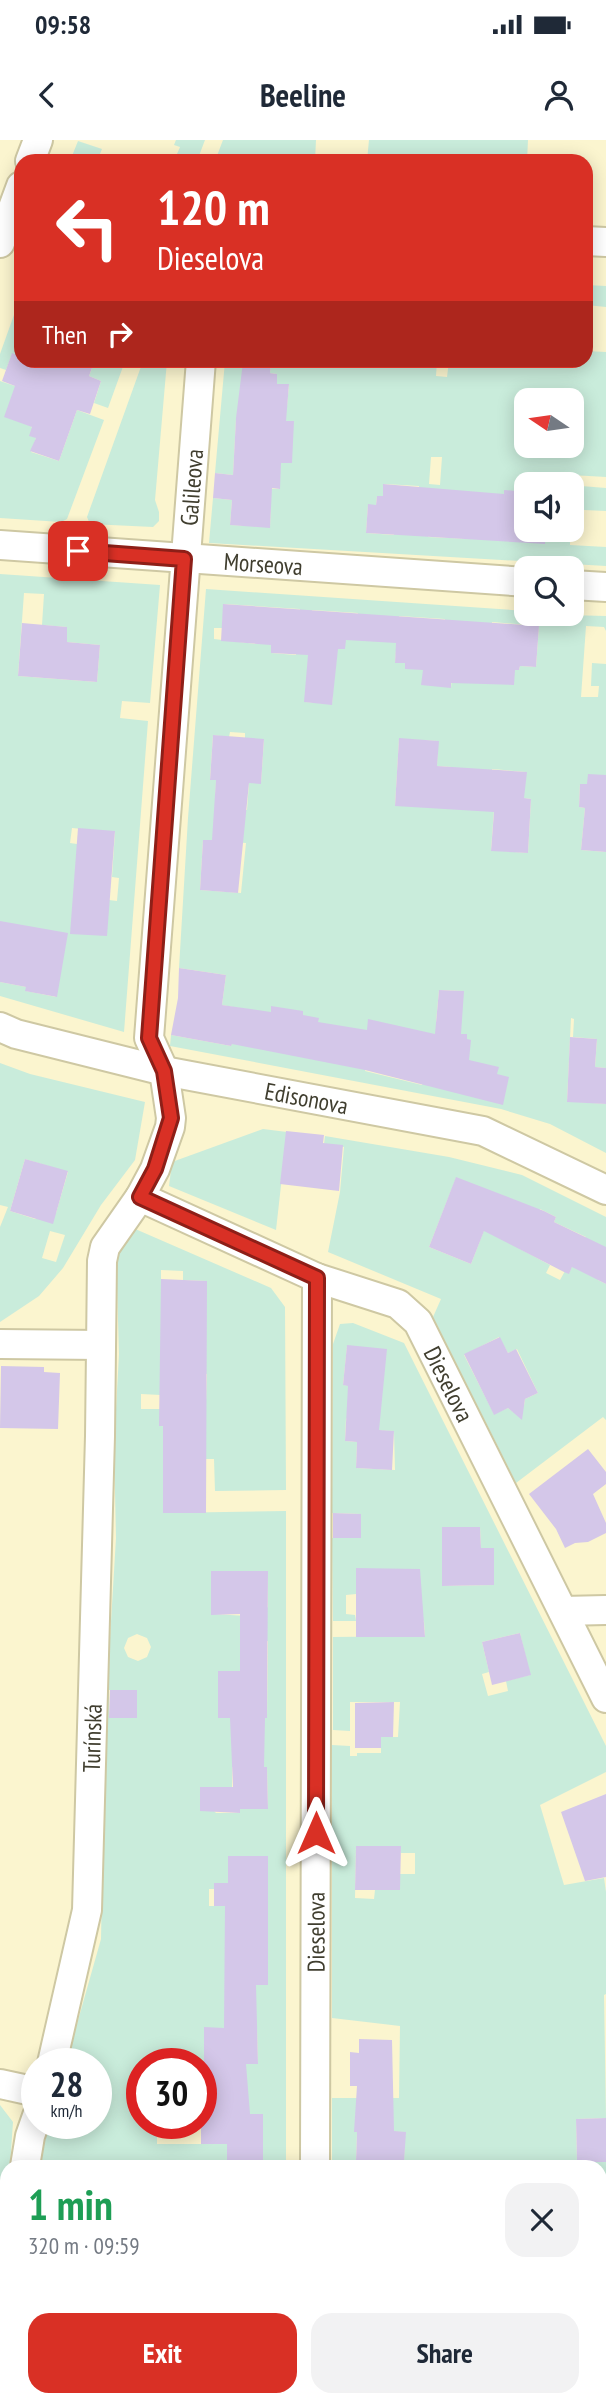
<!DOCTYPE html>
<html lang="en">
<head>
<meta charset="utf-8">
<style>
	:root { --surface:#fff; --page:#f2f2f3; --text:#1f2937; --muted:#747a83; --accent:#d93025 }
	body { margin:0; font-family:"PT Sans Narrow",sans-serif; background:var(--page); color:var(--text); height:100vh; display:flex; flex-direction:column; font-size:26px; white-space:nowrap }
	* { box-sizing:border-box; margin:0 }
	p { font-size:23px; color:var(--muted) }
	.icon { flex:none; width:38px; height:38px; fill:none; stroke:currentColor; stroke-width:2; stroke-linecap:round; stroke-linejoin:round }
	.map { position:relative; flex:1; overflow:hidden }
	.drawer { position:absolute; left:0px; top:2020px; width:607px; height:247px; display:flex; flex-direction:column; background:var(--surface); border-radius:21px 21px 0 0; box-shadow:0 4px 18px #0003 }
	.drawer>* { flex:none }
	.guide { position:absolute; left:14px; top:14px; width:579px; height:214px; border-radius:21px; box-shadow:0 4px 18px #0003; background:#d93025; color:#fff; overflow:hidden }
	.needle { width:46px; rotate:283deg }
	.controls { position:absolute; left:514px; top:248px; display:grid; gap:14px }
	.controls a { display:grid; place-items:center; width:70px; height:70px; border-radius:14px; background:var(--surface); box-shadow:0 4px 18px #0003; font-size:35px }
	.speed { position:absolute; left:21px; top:1908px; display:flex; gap:14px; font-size:35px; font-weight:700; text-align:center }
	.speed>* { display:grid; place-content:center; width:91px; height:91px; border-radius:50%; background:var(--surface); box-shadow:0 4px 18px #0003; line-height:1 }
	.speed small { font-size:18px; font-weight:400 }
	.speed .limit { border:10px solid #d22; background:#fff; color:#111 }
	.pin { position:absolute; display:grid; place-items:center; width:60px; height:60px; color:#fff; margin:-30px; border-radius:14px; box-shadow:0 4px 10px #0006 }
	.me { position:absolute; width:77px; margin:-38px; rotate:0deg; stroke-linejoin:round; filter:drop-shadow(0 0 5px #0008) }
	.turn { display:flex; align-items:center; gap:24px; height:147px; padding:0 28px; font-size:32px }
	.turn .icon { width:91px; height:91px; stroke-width:2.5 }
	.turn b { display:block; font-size:49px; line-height:60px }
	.then { display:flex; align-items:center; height:66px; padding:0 28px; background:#0003; gap:14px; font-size:26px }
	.round { display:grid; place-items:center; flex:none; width:74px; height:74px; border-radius:21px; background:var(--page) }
	.overview { display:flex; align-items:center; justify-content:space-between; height:119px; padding:0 28px }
	h1 { font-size:42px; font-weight:700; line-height:52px; color:#1e9e55 }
	.primary-button { display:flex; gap:14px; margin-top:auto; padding:14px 28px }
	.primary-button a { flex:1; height:80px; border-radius:21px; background:var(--accent); color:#fff; font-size:28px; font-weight:700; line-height:80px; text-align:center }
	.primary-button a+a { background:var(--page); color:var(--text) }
	.status { display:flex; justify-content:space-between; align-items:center; height:49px; padding:0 35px; background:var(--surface); direction:ltr }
	.status svg { height:19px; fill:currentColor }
	header { display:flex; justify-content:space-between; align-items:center; height:91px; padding:0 28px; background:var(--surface); font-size:32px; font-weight:700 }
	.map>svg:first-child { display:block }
	.green { fill:#c9ecdb; fill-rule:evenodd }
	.building { fill:#d4c7e9 }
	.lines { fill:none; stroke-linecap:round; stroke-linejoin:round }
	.street-casing { stroke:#cec8a3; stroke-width:32 }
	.street { stroke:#fff; stroke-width:28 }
	.route-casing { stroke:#8d1f18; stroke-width:18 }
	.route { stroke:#d93025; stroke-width:12 }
	.labels { text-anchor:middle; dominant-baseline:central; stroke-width:6; stroke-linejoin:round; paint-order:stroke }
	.street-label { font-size:24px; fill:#403e2f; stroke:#fff }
</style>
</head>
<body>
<div class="status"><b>09:58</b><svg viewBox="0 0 49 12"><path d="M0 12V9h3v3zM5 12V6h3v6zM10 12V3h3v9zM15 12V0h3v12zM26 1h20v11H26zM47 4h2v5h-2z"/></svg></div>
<header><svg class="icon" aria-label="back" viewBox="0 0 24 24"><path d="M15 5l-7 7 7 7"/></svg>Beeline<svg class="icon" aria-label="person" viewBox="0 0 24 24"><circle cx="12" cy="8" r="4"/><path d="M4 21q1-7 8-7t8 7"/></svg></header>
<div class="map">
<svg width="606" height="2265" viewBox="0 0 606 2265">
	<rect width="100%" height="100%" fill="#fbf5cf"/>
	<!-- green -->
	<g class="green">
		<polygon points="176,0 205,0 197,21 174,21 180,7 174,5"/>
		<polygon points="223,0 316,0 315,21 259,21 259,17 246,16 245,21 215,21"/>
		<polygon points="369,0 528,0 527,21 367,21"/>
		<polygon points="78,1 102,9 97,21 70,21"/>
		<polygon points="586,145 606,146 606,167 586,165"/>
		<polygon points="20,158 21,217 12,214 6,230 0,228 0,214"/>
		<path d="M586,211L606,212V337L571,335L570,345H527V352L505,351L501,401L544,390H550V399L563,400L564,390H570V405L606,407V426L209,403L213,358L232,360L230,385L270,387L271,363L262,362L241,347L279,349V323H292L236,279L233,335L215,333L225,221L366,220V226L373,227L374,221H437L436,236L447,237L449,221L586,220ZM244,222L271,223L270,233L277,234V244L289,245L287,266L239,264ZM527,261H572V306H527ZM431,317H442L440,345L429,344ZM384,344L419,346L418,382L395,381L394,395L366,393L368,365H376L377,356H383ZM429,362L470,399L428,397Z"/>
		<polygon points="95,221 125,221 108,268 94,263 101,241 89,236"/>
		<polygon points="143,221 167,221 155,360 159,372 159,381 153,387 90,384 87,377"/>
		<polygon points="0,241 15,246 36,298 31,312 59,321 77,270 104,280 67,379 61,382 0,378"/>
		<polygon points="581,346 606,348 606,371 584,370 584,361 580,360"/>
		<path d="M0,434L160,445L150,563L122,561L120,578L148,581L124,892L0,856V842L26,847V851L56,857L0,781ZM24,453L44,454L42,485L67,487V502L100,505L97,542L18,536ZM72,688L115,692L112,737L119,738L117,761L109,760L77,704L70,703Z"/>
		<path d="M206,449L527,471V474L606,476V491L604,487L586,486L581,557H598L599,546H591L592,523L606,524V646L580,644L579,667L585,668L581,710L606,712V928L595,927L597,899L573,897L574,879L571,878L567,961L606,964V1013L550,984L501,969L170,906L171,895L231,906L239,868L222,865L226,835L179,828L188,678ZM224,464L300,469L296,515L271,513V499L257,504L214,499V488H222ZM312,470L358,473L355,500H346L336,509L332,564L305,562ZM399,476L445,479V497L454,504L451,548L437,526L405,529V523L395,522ZM492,482L539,486L536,527L520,526L519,530H515L487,544ZM230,592L245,593V598L264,600L261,643H249L247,670L215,668L216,640L210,639L213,595L229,597ZM399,599L438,601L437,626L452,627V637L395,666ZM492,629L526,632L523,658L531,659L528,713L491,710L495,657L491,648ZM203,700L246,703L241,753L200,750ZM439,850L463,851L448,883L436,882ZM373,894H434L422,945L365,931Z"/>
		<path d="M0,923L30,934L145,962L135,1020L101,1065L63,1128L39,1156L0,1182V1087L8,1067L0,1065ZM25,1019L68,1032L56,1073L35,1079L10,1071ZM50,1091L65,1095L56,1122L42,1118Z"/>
		<polygon points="263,989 287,992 276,1090 169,1046 172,1022"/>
		<path d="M325,996L449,1017L522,1035L606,1077V1126L598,1140L606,1144V1280L603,1277L516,1343L433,1177L441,1159L328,1112L340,1052L344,1007L324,1004ZM456,1038L498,1054L471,1124L429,1107ZM540,1069L556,1077L554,1082L586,1097L569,1133L565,1131L560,1140L546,1133L550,1125L520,1109ZM499,1197L508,1213L517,1209L538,1253L525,1259L524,1266L513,1272L508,1268L494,1274L464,1215Z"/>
		<path d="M133,1088L271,1148L285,1167L286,1350L215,1351L214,1319H197L163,1373L286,1371V2026H263L262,1974H246L206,1964V1974H201V1923H142V1983H157V2004H227V2026H38L40,1983H96V1923H66L101,1799L105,1582L116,1398L114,1306L119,1214L116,1111ZM161,1130L183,1131V1140L206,1141L161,1191ZM161,1233L207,1234L205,1287L160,1286V1269H141V1254L161,1255ZM268,1432V1467L248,1476L212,1474ZM137,1494L147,1498L151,1507L147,1517L138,1521L128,1517L124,1508L128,1498ZM240,1501H268L267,1578H218V1532L240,1531ZM109,1550H137V1578H109ZM232,1627H267L268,1668L240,1669L239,1673H216L214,1671L200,1670V1647H214V1663L232,1653ZM214,1743H220V1756L242,1766H209V1749H214ZM254,1792H268V1845ZM204,1888H257L258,1924L204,1923Z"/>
		<path d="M353,1183L404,1203L606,1606V1632L540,1665L564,1745L604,1738L606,1752V1854L604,1855L606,1978L576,1979L577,2022H606V2068L600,2120V2026H332V1958H399L400,1886L332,1878V1605L350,1606V1616H357V1613H381V1597H398L400,1562H350V1591L333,1590V1497L425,1496L424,1481L356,1428V1454L346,1455V1474L355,1475L356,1481H333L332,1398H349L361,1392V1374L332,1373L333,1204L340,1184ZM347,1206L383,1249L343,1245ZM346,1278L364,1290L394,1291L395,1330L356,1328L357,1302L345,1301ZM442,1387H480L481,1408H494V1445L442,1446ZM520,1493L530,1535L506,1541L508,1551L488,1556L482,1534L489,1532L482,1502ZM356,1706H400L401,1713H415V1734H400V1750H375L374,1759L355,1758ZM354,1991L405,1992L404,2022L356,2021L357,1992Z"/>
		<polygon points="0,1965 13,1982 10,2026 7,2026 7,2066 0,2158"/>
		<polygon points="600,2151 606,2151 606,2213 600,2209"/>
		<rect x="25" y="2259" width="167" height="6"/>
		<polygon points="337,2259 586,2259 582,2265 338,2265"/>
	</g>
	<!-- building -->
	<g class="building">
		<polygon points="12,213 21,217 21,220 95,220 89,236 101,241 90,274 77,270 59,321 30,311 36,298 29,296 32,287 4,277 15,246 2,241"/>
		<polygon points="243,222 271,223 270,233 277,234 277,244 289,244 286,281 294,281 292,323 281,323 280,349 272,348 270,388 230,385 232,360 213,358 215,333 233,335 236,278"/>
		<polygon points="383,344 504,354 504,350 527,352 527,390 546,390 545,404 366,393 368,364 376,365 377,356 383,356"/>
		<polygon points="223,464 539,486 536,527 520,526 519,530 515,530 514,545 451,543 451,548 421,545 423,530 405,529 405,523 395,523 396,503 346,500 345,509 338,509 332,565 304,562 308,515 271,513 271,505 221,501"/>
		<polygon points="22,483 67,487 67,502 100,505 97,542 18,536"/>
		<polygon points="213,595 264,599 261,644 249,643 238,753 200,750 203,700 212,700 216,640 210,640"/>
		<polygon points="399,598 439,601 437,626 527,632 524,658 531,659 528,713 491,711 494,672 395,666"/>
		<polygon points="588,634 606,635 606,712 581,710 585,668 579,667 580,644 587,644"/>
		<polygon points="78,688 115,691 107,796 70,794"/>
		<polygon points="0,781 68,793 57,857 25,851 26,847 0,842"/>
		<polygon points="179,828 226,835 222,865 271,872 271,866 303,871 303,875 319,878 318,882 367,890 368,879 435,894 439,850 464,851 461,894 467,894 467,899 471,900 469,920 499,927 497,934 509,937 503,965 365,930 232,904 231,906 171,895 178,858"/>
		<polygon points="570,897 597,899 595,927 606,928 606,964 567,962"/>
		<polygon points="286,991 324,995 323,1003 343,1005 339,1051 280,1044"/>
		<polygon points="25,1019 68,1031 53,1084 10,1071"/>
		<polygon points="456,1037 544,1071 556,1077 554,1082 606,1107 606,1144 572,1127 569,1134 564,1132 484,1091 471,1124 429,1107"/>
		<polygon points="161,1139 207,1141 206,1373 163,1373 163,1286 159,1286"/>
		<polygon points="500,1197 508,1213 516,1209 538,1253 525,1259 522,1280 508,1268 494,1275 464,1214"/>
		<polygon points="347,1205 387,1209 379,1290 394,1291 392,1330 356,1328 357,1302 345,1301 348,1246 343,1245"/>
		<polygon points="1,1226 44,1227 44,1232 60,1233 58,1289 0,1288"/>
		<polygon points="588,1309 606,1332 606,1344 593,1354 606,1383 606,1393 588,1402 575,1403 565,1408 556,1389 529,1354"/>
		<polygon points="333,1373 361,1374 361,1398 333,1398"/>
		<polygon points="442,1387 480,1387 481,1408 494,1408 494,1445 442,1446"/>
		<polygon points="356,1428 420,1429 425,1497 356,1497"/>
		<polygon points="211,1431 268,1431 267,1578 265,1578 264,1627 267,1627 268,1669 240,1669 240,1673 200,1671 200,1647 233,1647 230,1578 218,1578 218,1531 240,1531 240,1474 211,1475"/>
		<polygon points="520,1493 531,1535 492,1545 482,1502"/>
		<polygon points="110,1550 137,1550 137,1578 109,1578"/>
		<polygon points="394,1562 393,1597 381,1597 381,1608 355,1608 355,1563"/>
		<polygon points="606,1654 606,1737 585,1741 561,1672"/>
		<polygon points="356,1706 401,1706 400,1750 355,1750"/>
		<polygon points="228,1716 268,1716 268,1845 256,1845 258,1924 246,1924 250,1974 263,1974 263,2026 227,2026 227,2004 201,2004 201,1974 206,1974 206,1923 204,1923 204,1887 224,1888 225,1766 214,1766 214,1743 228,1743"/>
		<polygon points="359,1899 392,1900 394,1991 406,1992 404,2022 356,2021 357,1992 354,1992 357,1946 350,1946 350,1912 359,1913"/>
		<polygon points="606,1978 606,2022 577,2022 576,1979"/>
	</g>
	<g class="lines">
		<defs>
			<g id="street">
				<polyline points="30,21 38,0"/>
				<polyline points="586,101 606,102"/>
				<polyline points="0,103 21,46"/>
				<path id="s1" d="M0,405L527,442"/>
				<polyline points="572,445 606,447"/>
				<path id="s2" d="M0,887L16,894L164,931L483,991L606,1050"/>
				<path id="s3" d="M140,1057L317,1138L398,1164L418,1182L606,1558"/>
				<polyline points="0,1204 101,1205"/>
				<polyline points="563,1471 606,1470"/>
				<path id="s4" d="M52,1923L87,1770L100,1296L102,1121L105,1107L140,1057L155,1029L170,987L171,978L164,931L149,898L201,220"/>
				<polyline points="0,1944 37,1952"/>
				<polyline points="25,2026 30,1996 37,1976"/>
				<path id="s5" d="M315,2026L317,1138"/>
				<polyline points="10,2265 10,2259"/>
				<polyline points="312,2265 312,2259"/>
			</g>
		</defs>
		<!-- street casing -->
		<use href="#street" class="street-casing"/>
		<!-- street -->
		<use href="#street" class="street"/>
	</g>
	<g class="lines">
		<defs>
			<polyline id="route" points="78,411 184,419 149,898 164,931 171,978 155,1029 140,1057 317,1138 316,1693"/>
		</defs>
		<!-- route casing -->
		<use href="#route" class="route-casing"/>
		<!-- route -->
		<use href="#route" class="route"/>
	</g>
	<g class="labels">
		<!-- street labels -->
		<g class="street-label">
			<text stroke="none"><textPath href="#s4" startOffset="1603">Galileova</textPath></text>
			<text stroke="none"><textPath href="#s1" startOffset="264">Morseova</textPath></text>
			<text stroke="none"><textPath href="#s2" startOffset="315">Edisonova</textPath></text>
			<text stroke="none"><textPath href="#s3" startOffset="376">Dieselova</textPath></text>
			<text stroke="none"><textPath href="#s4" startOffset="329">Turínská</textPath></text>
			<text stroke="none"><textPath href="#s5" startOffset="234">Dieselova</textPath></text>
		</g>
	</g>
</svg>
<div class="controls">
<a><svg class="needle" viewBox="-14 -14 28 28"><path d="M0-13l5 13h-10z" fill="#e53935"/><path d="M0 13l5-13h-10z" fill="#747a83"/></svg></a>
<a><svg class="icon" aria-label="sound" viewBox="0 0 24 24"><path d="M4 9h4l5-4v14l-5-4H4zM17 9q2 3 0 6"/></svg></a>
<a><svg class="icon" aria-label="search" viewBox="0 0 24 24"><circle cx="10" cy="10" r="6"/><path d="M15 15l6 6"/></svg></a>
</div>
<div class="speed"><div>28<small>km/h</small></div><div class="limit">30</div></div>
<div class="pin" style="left:78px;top:411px;background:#d93025"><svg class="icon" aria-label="arrive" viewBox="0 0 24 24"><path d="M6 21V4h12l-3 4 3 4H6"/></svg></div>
<svg class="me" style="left:316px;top:1693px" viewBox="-20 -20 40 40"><path d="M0-17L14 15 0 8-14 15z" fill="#d93025" stroke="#fff" stroke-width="4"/></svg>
<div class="guide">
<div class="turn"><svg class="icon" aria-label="left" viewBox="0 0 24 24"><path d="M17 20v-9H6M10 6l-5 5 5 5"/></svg><div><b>120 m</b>Dieselova</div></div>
<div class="then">Then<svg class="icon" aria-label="right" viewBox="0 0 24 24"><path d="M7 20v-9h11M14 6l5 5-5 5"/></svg></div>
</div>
<section class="drawer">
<div class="overview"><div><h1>1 min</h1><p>320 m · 09:59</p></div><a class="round"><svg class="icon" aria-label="close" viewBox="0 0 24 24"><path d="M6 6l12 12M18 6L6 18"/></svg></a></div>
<div class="primary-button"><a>Exit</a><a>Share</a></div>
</section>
</div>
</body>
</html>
